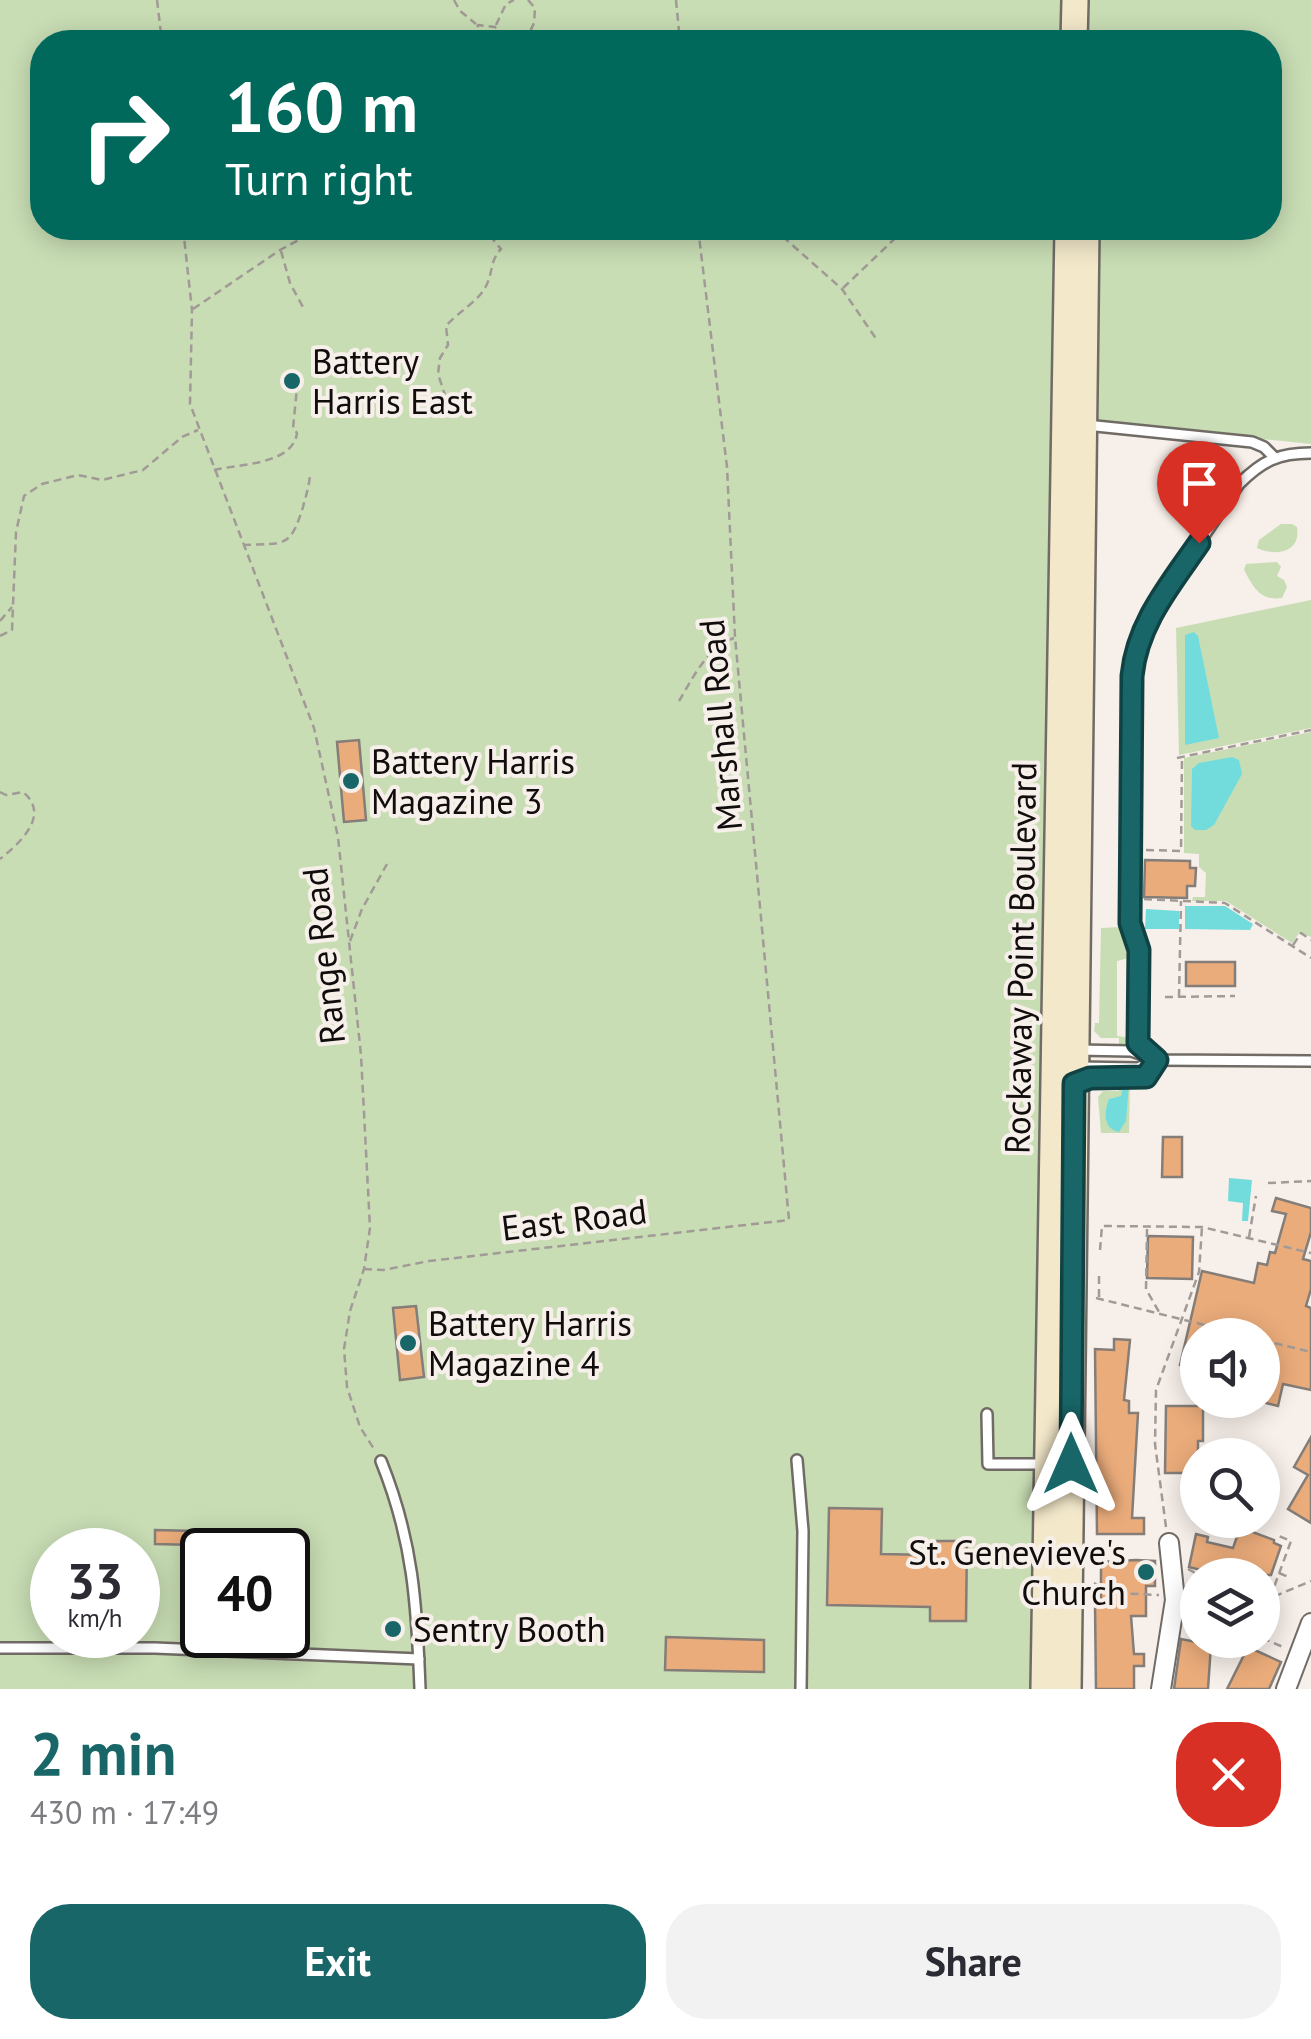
<!DOCTYPE html>
<html lang="en">
<head>
<meta charset="utf-8">
<style>
	:root { --surface:#fff; --page:#f2f2f3; --text:#2b2b33; --muted:#7c7c81; --accent:#186668 }
	body { margin:0; font-family:"PT Sans",sans-serif; background:var(--page); color:var(--text); height:100vh; display:flex; flex-direction:column; font-size:38px; white-space:nowrap }
	* { box-sizing:border-box; margin:0 }
	p { font-size:32px; color:var(--muted) }
	.icon { flex:none; width:55px; height:55px; fill:none; stroke:currentColor; stroke-width:2; stroke-linecap:round; stroke-linejoin:round }
	.map { position:relative; height:1689px; overflow:hidden }
	.sheet { display:flex; flex-direction:column; background:var(--surface); flex:1 }
	.sheet>* { flex:none }
	.top-card { position:absolute; left:30px; top:30px; width:1252px; height:210px; border-radius:40px; box-shadow:0 5px 25px #0003; background:#00695c; color:#fff; overflow:hidden }
	.buttons { position:absolute; left:1180px; top:1318px; display:grid; gap:20px }
	.buttons a { display:grid; place-items:center; width:100px; height:100px; border-radius:50%; background:var(--surface); box-shadow:0 5px 25px #0003; font-size:50px }
	.speed { position:absolute; left:30px; top:1528px; display:flex; gap:20px; font-size:50px; font-weight:700; text-align:center }
	.speed>* { display:grid; place-content:center; width:130px; height:130px; border-radius:50%; background:var(--surface); box-shadow:0 5px 25px #0003; line-height:1 }
	.speed small { font-size:25px; font-weight:400 }
	.speed .limit { border:5px solid #111; border-radius:15px; background:#fff; color:#111 }
	.pin { position:absolute; display:grid; place-items:center; width:85px; height:85px; color:#fff; margin:-102px -42px; border-radius:50% 50% 50% 0; rotate:-45deg; box-shadow:0 0 10px #0007 }
	.pin .icon { rotate:45deg }
	.me { position:absolute; width:110px; margin:-55px; rotate:0deg; stroke-linejoin:round; filter:drop-shadow(0 0 8px #0008) }
	.turn { display:flex; align-items:center; gap:35px; height:210px; padding:0 30px; font-size:45px }
	.turn .icon { width:130px; height:130px; stroke-width:2.5 }
	.turn b { display:block; font-size:70px; line-height:85px }
	.round { display:grid; place-items:center; flex:none; width:105px; height:105px; border-radius:40px; background:var(--page) }
	.headline { display:flex; align-items:center; justify-content:space-between; height:170px; padding:0 30px }
	h1 { font-size:60px; font-weight:800; line-height:75px; color:var(--accent) }
	.button { display:flex; gap:20px; margin-top:auto; padding:20px 30px }
	.button a { flex:1; height:115px; border-radius:40px; background:var(--accent); color:#fff; font-size:40px; font-weight:800; line-height:115px; text-align:center }
	.button a+a { background:var(--page); color:var(--text) }
	.map>svg:first-child { display:block }
	.green { fill:#c8ddb4; fill-rule:evenodd }
	.water { fill:#72dcdd }
	.building { fill:#ebac7b; stroke:#847d78; stroke-width:2.5 }
	.lines { fill:none; stroke-linecap:round; stroke-linejoin:round }
	.lane-casing { stroke:#716b66; stroke-width:14 }
	.street-casing { stroke:#716b66; stroke-width:22 }
	.secondary-casing { stroke:#716b66; stroke-width:30 }
	.path { stroke:#a19a96; stroke-width:2.5; stroke-dasharray:8 5; stroke-linecap:butt }
	.lane { stroke:#fff; stroke-width:9 }
	.street { stroke:#fff; stroke-width:18 }
	.secondary { stroke:#f3e8ca; stroke-width:25 }
	.route-casing { stroke:#104244; stroke-width:25 }
	.route { stroke:#186668; stroke-width:18 }
	.poi-dot { fill:#186668; stroke:#f7efe9; stroke-width:4 }
	.labels { text-anchor:middle; dominant-baseline:central; stroke-width:8; stroke-linejoin:round; paint-order:stroke }
	.poi-label { font-size:35px; fill:#100d0c; stroke:#f7efe9; text-anchor:start }
	.street-label { font-size:35px; fill:#100d0c; stroke:#f7efe9 }
</style>
</head>
<body>
<div class="map">
<svg width="1311" height="1689" viewBox="0 0 1311 1689">
	<rect width="100%" height="100%" fill="#f7efe9"/>
	<!-- green -->
	<g class="green">
		<path d="M0,0H1311V444L1084,421L1068,1689H0ZM42,42H1270V228H42ZM52,1550H138V1635H52ZM202,1550H288V1635H202Z"/>
		<path d="M1281,524H1292L1297,527C1301,552 1277,557 1257,548L1259,540Z"/>
		<path d="M1277,562L1281,567L1277,576L1284,580L1287,587L1282,598C1260,601 1254,588 1244,570L1246,564Z"/>
		<polygon points="1311,600 1311,728 1179,755 1176,628"/>
		<polygon points="1311,732 1311,937 1300,932 1292,943 1226,901 1192,901 1193,897 1205,897 1206,873 1199,867 1199,854 1184,853 1184,758"/>
		<polygon points="1121,927 1129,958 1117,961 1117,1036 1125,1037 1130,1042 1119,1046 1119,1038 1101,1038 1094,1031 1095,1023 1099,1023 1101,928"/>
		<polygon points="1119,1083 1130,1084 1129,1133 1101,1133 1098,1097 1103,1091 1119,1091"/>
	</g>
	<!-- water -->
	<g class="water">
		<polygon points="1194,632 1198,636 1219,738 1185,745 1185,635"/>
		<polygon points="1232,757 1239,760 1242,774 1214,825 1206,830 1195,830 1191,826 1192,769 1199,763"/>
		<polygon points="1185,906 1225,906 1253,924 1250,930 1185,929"/>
		<polygon points="1146,909 1179,911 1179,929 1145,929"/>
		<path d="M1119,1083H1129L1126,1121L1119,1132C1103,1129 1104,1111 1109,1099L1121,1096L1123,1087Z"/>
		<polygon points="1229,1178 1252,1180 1248,1221 1242,1221 1243,1203 1228,1201"/>
	</g>
	<!-- building -->
	<g class="building">
		<polygon points="359,740 366,820 344,822 337,742"/>
		<polygon points="1145,860 1190,861 1190,868 1196,868 1195,886 1187,886 1187,898 1144,897"/>
		<rect x="1186" y="962" width="49" height="24"/>
		<polygon points="1163,1137 1182,1137 1182,1177 1162,1177"/>
		<polygon points="1276,1198 1311,1208 1311,1232 1303,1259 1311,1261 1311,1289 1306,1306 1311,1308 1311,1390 1283,1384 1278,1406 1262,1402 1262,1335 1198,1335 1198,1368 1180,1365 1202,1271 1254,1283 1258,1263 1267,1265 1270,1252 1275,1253 1286,1214 1272,1211"/>
		<polygon points="1148,1236 1193,1237 1192,1279 1147,1278"/>
		<polygon points="416,1306 424,1377 400,1380 393,1308"/>
		<polygon points="1114,1339 1130,1340 1124,1400 1129,1401 1129,1413 1138,1413 1132,1518 1144,1518 1144,1534 1097,1534 1095,1349 1114,1350"/>
		<polygon points="1166,1406 1203,1406 1203,1441 1198,1441 1198,1473 1165,1473"/>
		<polygon points="1311,1437 1311,1523 1288,1509 1308,1475 1294,1467"/>
		<polygon points="829,1508 882,1509 881,1554 931,1555 931,1541 967,1541 966,1621 930,1621 930,1607 827,1605"/>
		<polygon points="155,1530 196,1531 195,1545 155,1544"/>
		<polygon points="1247,1530 1274,1540 1274,1543 1281,1546 1271,1575 1231,1575 1210,1567 1209,1572 1189,1567 1196,1534 1208,1537 1207,1542 1233,1548 1239,1531 1246,1534"/>
		<polygon points="1136,1560 1155,1561 1155,1586 1146,1586 1146,1616 1131,1616 1134,1654 1144,1654 1144,1666 1134,1666 1134,1689 1096,1689 1095,1603 1101,1603 1101,1562"/>
		<polygon points="666,1637 764,1640 764,1672 665,1670"/>
		<polygon points="1181,1639 1211,1645 1208,1689 1174,1689"/>
		<polygon points="1248,1647 1281,1662 1269,1689 1227,1689"/>
	</g>
	<g class="lines">
		<defs>
			<g id="lane">
				<polyline points="1086,425 1252,442 1264,447 1273,456"/>
				<polyline points="1077,1050 1131,1051 1157,1060 1311,1061"/>
				<path d="M1157,1060L1139,1043V950L1130,923L1132,676L1137,642L1149,617L1239,484C1262,461 1278,453 1311,453"/>
				<polyline points="1077,1067 1138,1068 1157,1060"/>
				<polyline points="1079,1082 1090,1078 1146,1077 1156,1063"/>
				<polyline points="987,1414 988,1464 1045,1464"/>
				<polyline points="797,1460 803,1531 801,1689"/>
				<path d="M381,1461C413,1540 417,1605 420,1689"/>
				<polyline points="0,1648 155,1648 419,1659"/>
			</g>
			<g id="street">
				<polyline points="1161,1689 1175,1600 1169,1543"/>
				<polyline points="1286,1689 1311,1623"/>
			</g>
			<g id="secondary">
				<polyline points="1074,42 1075,0"/>
				<polyline points="1044,1689 1068,228"/>
				<polyline points="1068,1689 1086,228"/>
			</g>
		</defs>
		<!-- lane casing -->
		<use href="#lane" class="lane-casing"/>
		<!-- street casing -->
		<use href="#street" class="street-casing"/>
		<!-- secondary casing -->
		<use href="#secondary" class="secondary-casing"/>
		<!-- path -->
		<g class="path">
			<polyline points="157,0 162,42"/>
			<polyline points="454,0 460,11 476,24"/>
			<polyline points="528,0 535,8 534,23 529,34"/>
			<polyline points="676,0 680,42"/>
			<polyline points="496,25 506,4 514,0"/>
			<polyline points="475,40 478,25 495,27 508,42"/>
			<polyline points="509,42 528,36 549,42"/>
			<polyline points="183,228 192,310 190,404 314,728 338,837 361,1055 370,1228 364,1269 350,1311 344,1349 347,1387 360,1427 374,1449"/>
			<polyline points="773,228 842,289 877,340"/>
			<polyline points="281,251 290,283 304,309"/>
			<polyline points="843,288 906,228"/>
			<polyline points="193,309 280,250 321,228"/>
			<path d="M445,410L447,401L438,374L440,358L448,345L446,326C458,312 479,301 486,286C493,273 490,260 501,249L491,237L493,228"/>
			<path d="M214,470C238,464 293,465 297,433L293,428L298,378L292,381"/>
			<path d="M243,545C285,543 290,549 303,507C306,495 309,487 310,475"/>
			<polyline points="0,621 12,607"/>
			<polyline points="0,636 12,630 16,532 24,496 42,484 78,475 102,480 143,470 182,437 198,430"/>
			<path d="M679,701C693,678 707,647 734,638"/>
			<polyline points="1177,758 1311,730"/>
			<path d="M0,792L6,795L23,792C51,815 20,843 0,859"/>
			<polyline points="1146,850 1181,851 1182,757"/>
			<polyline points="1144,899 1225,903 1311,958"/>
			<polyline points="350,941 362,909 387,864"/>
			<polyline points="1293,945 1301,933 1311,940"/>
			<polyline points="1165,997 1235,996"/>
			<polyline points="1179,997 1181,901"/>
			<polyline points="1268,1183 1311,1181"/>
			<polyline points="1147,1229 1146,1289 1159,1312"/>
			<polyline points="1249,1237 1256,1196"/>
			<polyline points="1100,1250 1102,1226 1202,1227 1311,1253"/>
			<polyline points="364,1269 383,1270 429,1261 789,1220 735,637 727,467 698,228"/>
			<polyline points="1099,1297 1099,1274"/>
			<polyline points="1096,1298 1245,1335"/>
			<polyline points="1262,1340 1311,1352"/>
			<polyline points="1166,1527 1155,1444 1156,1390 1199,1272 1202,1227"/>
			<polyline points="1188,1569 1199,1575"/>
			<polyline points="1279,1573 1291,1578"/>
			<polyline points="1094,1583 1113,1593 1159,1595"/>
			<polyline points="1262,1597 1268,1599 1311,1581"/>
			<polyline points="1270,1598 1291,1541 1279,1536"/>
			<polyline points="1193,1599 1198,1581"/>
			<polyline points="1262,1638 1283,1647"/>
		</g>
		<!-- lane -->
		<use href="#lane" class="lane"/>
		<!-- street -->
		<use href="#street" class="street"/>
		<!-- secondary -->
		<use href="#secondary" class="secondary"/>
	</g>
	<g class="lines">
		<defs>
			<path id="route" d="M1071,1464L1074,1084L1090,1078L1146,1077L1157,1060L1138,1043L1139,950L1130,923L1132,676C1137,624 1170,585 1199,543"/>
		</defs>
		<!-- route casing -->
		<use href="#route" class="route-casing"/>
		<!-- route -->
		<use href="#route" class="route"/>
	</g>
	<!-- markers -->
	<g class="poi-dot">
		<circle cx="292" cy="381" r="10"/>
		<circle cx="351" cy="781" r="10"/>
		<circle cx="408" cy="1343" r="10"/>
		<circle cx="1146" cy="1572" r="10"/>
		<circle cx="393" cy="1629" r="10"/>
	</g>
	<g class="labels">
		<!-- poi labels -->
		<g class="poi-label">
			<text x="312" y="361">Battery<tspan x="312" dy="40">Harris East</tspan></text>
			<text x="371" y="761">Battery Harris<tspan x="371" dy="40">Magazine 3</tspan></text>
			<text x="428" y="1323">Battery Harris<tspan x="428" dy="40">Magazine 4</tspan></text>
			<text x="1126" y="1552" text-anchor="end">St. Genevieve's<tspan x="1126" dy="40">Church</tspan></text>
			<text x="413" y="1629">Sentry Booth</text>
		</g>
		<!-- street labels -->
		<g class="street-label">
			<text transform="translate(720 725) rotate(-95)">Marshall Road</text>
			<text transform="translate(323 956) rotate(-96)">Range Road</text>
			<text transform="translate(1020 958) rotate(-89)">Rockaway Point Boulevard</text>
			<text transform="translate(574 1219) rotate(-7)">East Road</text>
		</g>
	</g>
</svg>
<div class="buttons">
<a><svg class="icon" aria-label="sound" viewBox="0 0 24 24"><path d="M4 9h4l5-4v14l-5-4H4zM17 9q2 3 0 6"/></svg></a>
<a><svg class="icon" aria-label="search" viewBox="0 0 24 24"><circle cx="10" cy="10" r="6"/><path d="M15 15l6 6"/></svg></a>
<a><svg class="icon" aria-label="layers" viewBox="0 0 24 24"><path d="M12 4l9 5-9 5-9-5zM3 14l9 5 9-5"/></svg></a>
</div>
<div class="speed"><div>33<small>km/h</small></div><div class="limit">40</div></div>
<div class="pin" style="left:1199px;top:543px;background:#d93025"><svg class="icon" aria-label="arrive" viewBox="0 0 24 24"><path d="M6 21V4h12l-3 4 3 4H6"/></svg></div>
<svg class="me" style="left:1071px;top:1464px" viewBox="-20 -20 40 40"><path d="M0-17L14 15 0 8-14 15z" fill="#186668" stroke="#fff" stroke-width="4"/></svg>
<div class="top-card">
<div class="turn"><svg class="icon" aria-label="right" viewBox="0 0 24 24"><path d="M7 20v-9h11M14 6l5 5-5 5"/></svg><div><b>160 m</b>Turn right</div></div>
</div>
</div>
<section class="sheet">
<div class="headline"><div><h1>2 min</h1><p>430 m · 17:49</p></div><a class="round" style="background:#d93025;color:#fff"><svg class="icon" aria-label="close" viewBox="0 0 24 24"><path d="M6 6l12 12M18 6L6 18"/></svg></a></div>
<div class="button"><a>Exit</a><a>Share</a></div>
</section>
</body>
</html>
